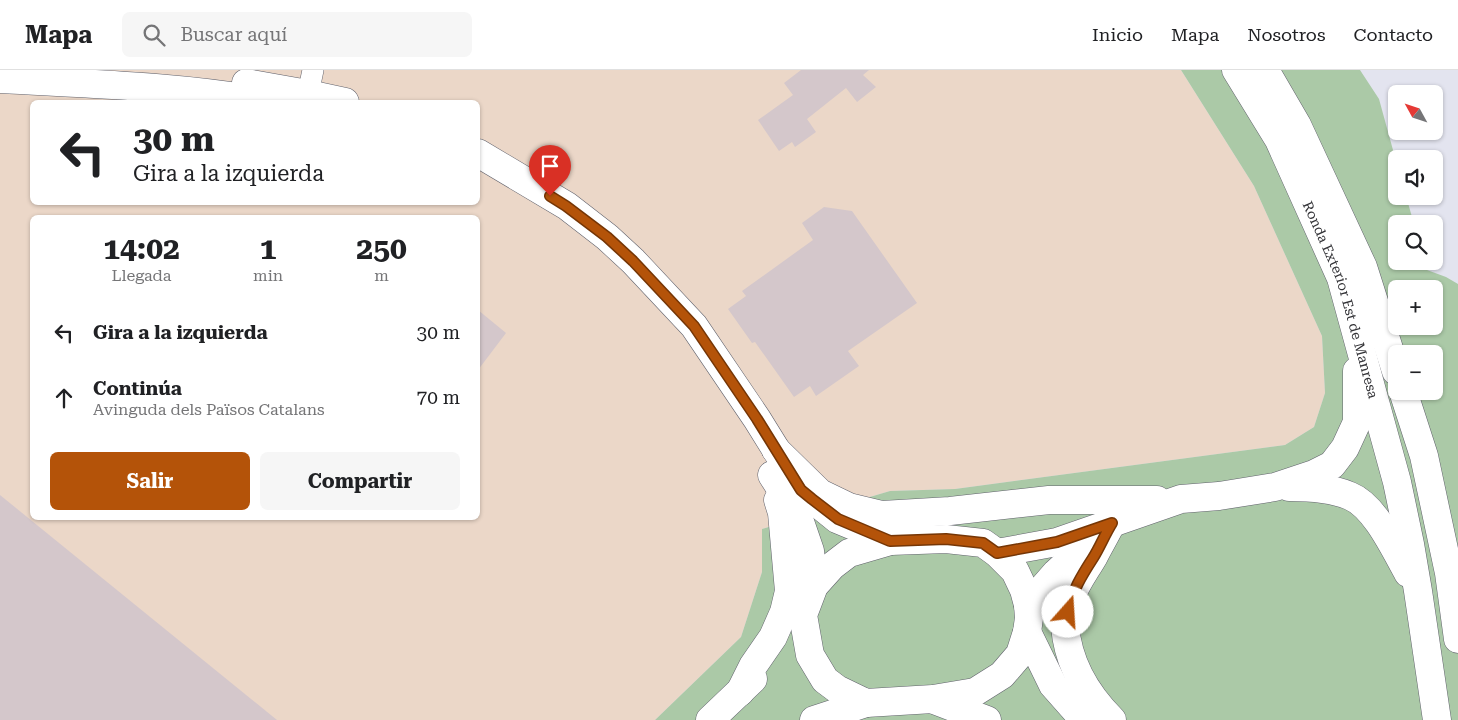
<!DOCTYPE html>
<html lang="es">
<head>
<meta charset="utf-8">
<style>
	:root { --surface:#fff; --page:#f6f6f6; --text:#202124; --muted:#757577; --line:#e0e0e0; --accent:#b45309 }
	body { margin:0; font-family:"Roboto Serif",serif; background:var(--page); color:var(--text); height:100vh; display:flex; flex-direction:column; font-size:19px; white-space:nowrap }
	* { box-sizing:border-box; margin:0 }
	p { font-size:16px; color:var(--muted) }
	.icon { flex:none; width:28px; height:28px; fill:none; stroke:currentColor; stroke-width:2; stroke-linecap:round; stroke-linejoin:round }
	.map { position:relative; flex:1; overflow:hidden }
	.panel { position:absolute; left:30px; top:145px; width:450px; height:305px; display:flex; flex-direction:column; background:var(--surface); border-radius:8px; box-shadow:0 1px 4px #0004 }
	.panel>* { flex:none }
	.hud { position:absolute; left:30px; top:30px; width:450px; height:105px; border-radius:8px; box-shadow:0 1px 4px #0004; background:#fff; color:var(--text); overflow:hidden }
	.needle { width:32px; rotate:310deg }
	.tools { position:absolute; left:1388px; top:15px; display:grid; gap:10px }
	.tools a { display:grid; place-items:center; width:55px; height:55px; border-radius:8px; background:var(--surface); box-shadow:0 1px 4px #0004; font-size:25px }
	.pin { position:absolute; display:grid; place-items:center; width:42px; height:42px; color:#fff; margin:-51px -21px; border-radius:50% 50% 50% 0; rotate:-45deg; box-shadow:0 0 5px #0007 }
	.pin .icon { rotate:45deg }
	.me { position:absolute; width:55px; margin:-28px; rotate:19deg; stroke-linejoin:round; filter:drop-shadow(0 0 4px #0008) }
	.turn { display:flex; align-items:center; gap:18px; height:105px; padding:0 20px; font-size:22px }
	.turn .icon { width:65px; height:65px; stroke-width:2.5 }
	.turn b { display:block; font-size:35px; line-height:42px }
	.eta { display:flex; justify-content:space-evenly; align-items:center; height:85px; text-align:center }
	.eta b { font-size:30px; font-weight:700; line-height:35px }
	.primary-button { display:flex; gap:10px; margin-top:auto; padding:10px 20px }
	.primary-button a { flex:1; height:58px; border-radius:8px; background:var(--accent); color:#fff; font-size:20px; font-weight:700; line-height:58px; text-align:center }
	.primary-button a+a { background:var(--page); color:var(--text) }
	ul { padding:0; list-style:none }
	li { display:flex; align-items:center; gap:15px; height:65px; padding:0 20px }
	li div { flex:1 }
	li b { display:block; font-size:19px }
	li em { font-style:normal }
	header { display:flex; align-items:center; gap:30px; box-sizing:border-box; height:70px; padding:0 25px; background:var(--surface); border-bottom:1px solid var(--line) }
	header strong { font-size:24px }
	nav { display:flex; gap:28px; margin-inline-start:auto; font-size:18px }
	.search { width:350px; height:45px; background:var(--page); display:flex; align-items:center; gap:12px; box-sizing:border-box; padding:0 18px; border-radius:8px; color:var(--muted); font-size:19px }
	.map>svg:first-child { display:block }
	.commercial { fill:#ebd7c8; fill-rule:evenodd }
	.green { fill:#abc9a7; fill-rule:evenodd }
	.building { fill:#d4c7cb }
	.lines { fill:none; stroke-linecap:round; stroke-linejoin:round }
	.street-casing { stroke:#61626c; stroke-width:22 }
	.secondary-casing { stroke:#61626c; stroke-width:29 }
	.highway-casing { stroke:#61626c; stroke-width:29 }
	.street { stroke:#fff; stroke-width:21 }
	.secondary { stroke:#fff; stroke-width:28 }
	.highway { stroke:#fff; stroke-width:28 }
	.route-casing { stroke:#753606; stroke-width:12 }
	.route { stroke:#b45309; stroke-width:9 }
	.labels { text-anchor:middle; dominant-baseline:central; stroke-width:4; stroke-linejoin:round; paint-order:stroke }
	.street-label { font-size:14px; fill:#333337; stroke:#e3e4ef }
</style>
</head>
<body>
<header>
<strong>Mapa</strong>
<div class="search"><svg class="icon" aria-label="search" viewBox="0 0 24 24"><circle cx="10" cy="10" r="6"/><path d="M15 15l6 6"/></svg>Buscar aquí</div>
<nav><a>Inicio</a><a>Mapa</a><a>Nosotros</a><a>Contacto</a></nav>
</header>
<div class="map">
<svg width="1458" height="650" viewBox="0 0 1458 650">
	<rect width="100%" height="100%" fill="#e3e4ef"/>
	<!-- commercial -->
	<path class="commercial" d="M0,0H1181L1254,116L1322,266L1325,323L1314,357L1285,375L955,419L890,421L762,459V502L741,567L655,650H0ZM32,32H478V132H32ZM32,148H478V448H32Z"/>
	<!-- green -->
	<path class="green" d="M1181,0H1360L1379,29L1396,91V126H1406L1414,154H1396V191H1424L1427,200L1446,207L1458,214V650H655L741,567L762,502V459L890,421L955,419L1285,375L1314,357L1325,323L1322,266L1254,116ZM1396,219H1434V256H1396ZM1396,284H1434V321H1396Z"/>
	<!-- building -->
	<g class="building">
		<polygon points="801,0 869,0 863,5 876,17 857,32 846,18 807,49 816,62 795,77 792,72 779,81 758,50 793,25 784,13"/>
		<polygon points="824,137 852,141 917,233 848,281 859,296 816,326 810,316 794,327 755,272 752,273 728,239 746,226 742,221 813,170 802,153"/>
		<polygon points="478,240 506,263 478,300"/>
		<polygon points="0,425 277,650 0,650"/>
	</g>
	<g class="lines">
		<defs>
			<polyline id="street" points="308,24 313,0"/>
			<g id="secondary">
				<path d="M0,9C89,14 180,16 268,32"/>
				<polyline points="246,13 308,24 345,32"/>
				<polyline points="478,83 567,136 607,167 633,191 694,256 757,349 801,420 837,449 890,471"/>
				<polyline points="772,405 798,446 810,481 814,516"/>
				<path d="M1110,456C1105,466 1099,476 1094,486C1086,500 1075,514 1070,530C1068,538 1065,548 1065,556C1068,593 1087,625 1112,650"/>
				<polygon points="946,469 983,473 997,483 1015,501 1024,520 1028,535 1029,548 1027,562 1020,584 1002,605 975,622 933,629 866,633 837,619 825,610 810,585 803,545 814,516 832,496 849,483 890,471"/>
				<polyline points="1027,562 1053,615 1084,650"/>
				<polyline points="740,622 753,596 773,567 784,542 789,521 782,443 778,430"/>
				<polyline points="934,630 987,650"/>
				<polyline points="710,650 753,609"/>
				<polyline points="814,650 866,633"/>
			</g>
			<g id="highway">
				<path id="s1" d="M1236,0L1279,70L1341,208L1397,412L1410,474L1418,521L1437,650"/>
				<polyline points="1265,0 1297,55 1363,197 1396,301"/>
				<polyline points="1403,321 1424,386 1449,503 1458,569"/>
				<polyline points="776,380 820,423 849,437 882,445 950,441 1049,430 1157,430"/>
				<path d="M1289,417C1310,417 1331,418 1350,426C1375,436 1395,480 1408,503"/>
				<polyline points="997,483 1057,472 1181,429 1219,426 1275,417 1314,404 1332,395 1345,378 1357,352 1357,301"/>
				<polyline points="1028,535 1056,503 1101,462"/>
			</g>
		</defs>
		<!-- street casing -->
		<use href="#street" class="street-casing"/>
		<!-- secondary casing -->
		<use href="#secondary" class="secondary-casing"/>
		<!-- highway casing -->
		<use href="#highway" class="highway-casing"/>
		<!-- street -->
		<use href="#street" class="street"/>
		<!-- secondary -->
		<use href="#secondary" class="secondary"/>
		<!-- highway -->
		<use href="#highway" class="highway"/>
	</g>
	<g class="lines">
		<defs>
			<path id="route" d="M550,126L566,136L607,167L633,191L694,256L757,349L801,420L812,429L838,449L890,471L946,469L983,473L997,483L1057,472L1112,453C1105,464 1100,477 1093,488C1082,505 1072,521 1068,542"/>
		</defs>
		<!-- route casing -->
		<use href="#route" class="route-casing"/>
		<!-- route -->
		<use href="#route" class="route"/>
	</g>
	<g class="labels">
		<!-- street labels -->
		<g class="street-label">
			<text stroke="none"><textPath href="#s1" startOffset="254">Ronda Exterior Est de Manresa</textPath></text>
		</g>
	</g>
</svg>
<div class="tools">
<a><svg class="needle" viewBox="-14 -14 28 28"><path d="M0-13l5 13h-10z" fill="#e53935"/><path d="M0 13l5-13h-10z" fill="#757577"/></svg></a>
<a><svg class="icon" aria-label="sound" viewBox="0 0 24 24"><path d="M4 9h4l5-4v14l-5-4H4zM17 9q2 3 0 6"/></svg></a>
<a><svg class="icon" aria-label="search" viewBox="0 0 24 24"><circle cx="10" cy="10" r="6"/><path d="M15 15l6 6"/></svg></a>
<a>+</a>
<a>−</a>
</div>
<div class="pin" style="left:550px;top:126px;background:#d93025"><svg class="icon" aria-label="arrive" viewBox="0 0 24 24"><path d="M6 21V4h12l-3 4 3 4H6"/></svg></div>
<svg class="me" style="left:1068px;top:542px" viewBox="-20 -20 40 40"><circle r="19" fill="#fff"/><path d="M0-13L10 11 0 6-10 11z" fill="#b45309"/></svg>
<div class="hud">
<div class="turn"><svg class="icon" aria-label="left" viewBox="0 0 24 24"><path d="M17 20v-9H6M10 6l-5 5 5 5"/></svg><div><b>30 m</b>Gira a la izquierda</div></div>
</div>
<section class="panel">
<div class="eta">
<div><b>14:02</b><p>Llegada</p></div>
<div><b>1</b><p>min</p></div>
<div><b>250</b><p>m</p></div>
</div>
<ul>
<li><svg class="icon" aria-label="left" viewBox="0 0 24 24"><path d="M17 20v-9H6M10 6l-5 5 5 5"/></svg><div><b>Gira a la izquierda</b></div><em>30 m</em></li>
<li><svg class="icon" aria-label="ahead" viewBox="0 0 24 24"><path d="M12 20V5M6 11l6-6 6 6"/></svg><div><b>Continúa</b><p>Avinguda dels Països Catalans</p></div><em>70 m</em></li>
</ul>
<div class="primary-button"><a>Salir</a><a>Compartir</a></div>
</section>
</div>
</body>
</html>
